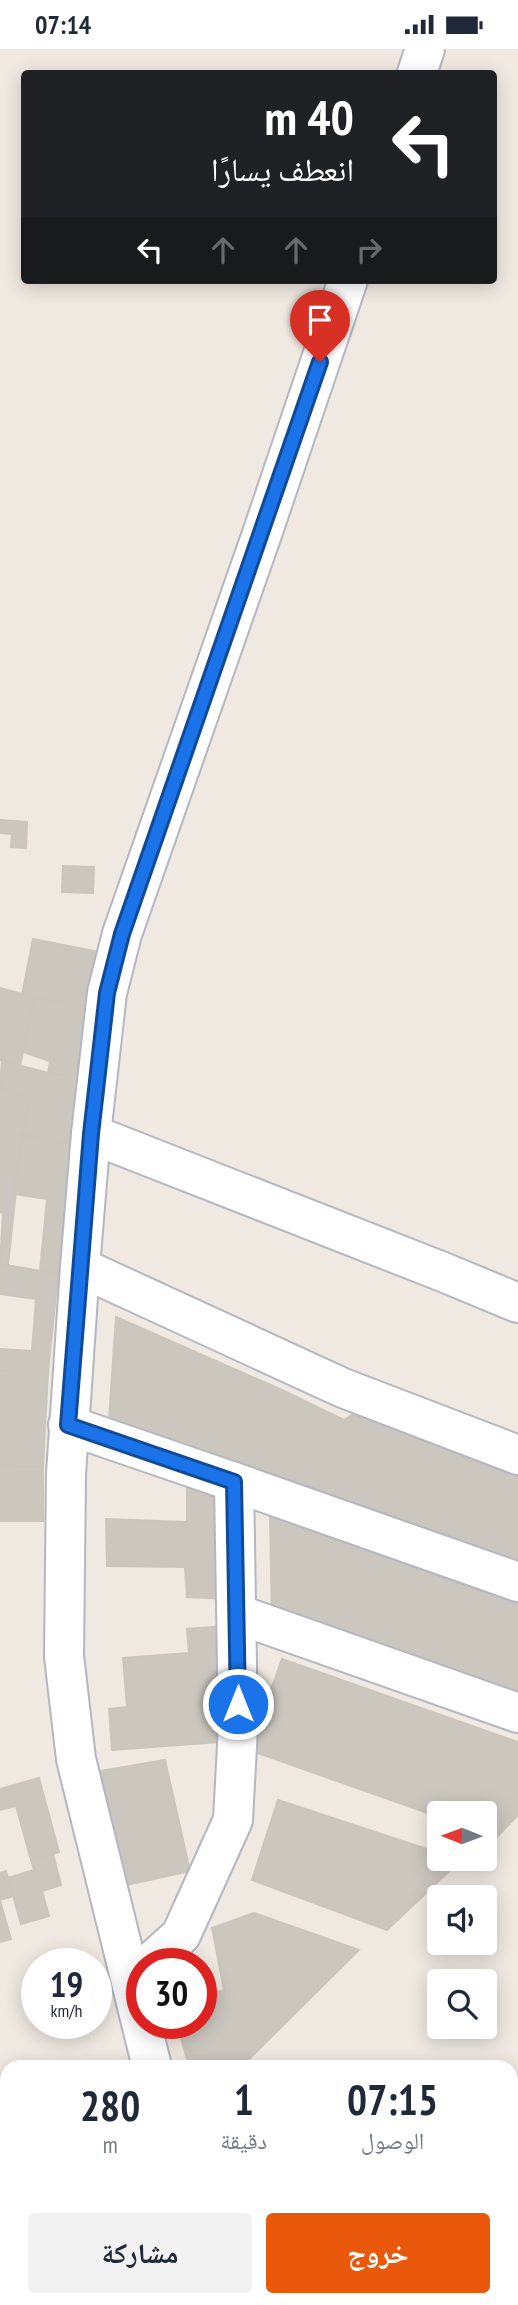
<!DOCTYPE html>
<html lang="ar">
<head>
<meta charset="utf-8">
<style>
	:root { --surface:#fff; --page:#f2f2f3; --text:#1f2937; --muted:#747a83; --accent:#ea580c }
	body { margin:0; font-family:"PT Sans Narrow","Noto Naskh Arabic",sans-serif; background:var(--page); color:var(--text); direction:rtl; height:100vh; display:flex; flex-direction:column; font-size:26px; white-space:nowrap }
	* { box-sizing:border-box; margin:0 }
	p { font-size:23px; color:var(--muted) }
	.icon { flex:none; width:38px; height:38px; fill:none; stroke:currentColor; stroke-width:2; stroke-linecap:round; stroke-linejoin:round }
	.map { position:relative; flex:1; overflow:hidden; direction:ltr }
	.drawer { position:absolute; left:0px; top:2011px; width:518px; height:247px; display:flex; flex-direction:column; background:var(--surface); border-radius:21px 21px 0 0; box-shadow:0 4px 18px #0003; direction:rtl }
	.drawer>* { flex:none }
	.hud { position:absolute; left:21px; top:21px; width:476px; height:214px; border-radius:7px; box-shadow:0 4px 18px #0003; direction:rtl; background:#202124; color:#fff; overflow:hidden }
	.needle { width:46px; rotate:271deg }
	.tools { position:absolute; left:427px; top:1752px; display:grid; gap:14px }
	.tools a { display:grid; place-items:center; width:70px; height:70px; border-radius:7px; background:var(--surface); box-shadow:0 4px 18px #0003; font-size:35px }
	.speed { position:absolute; left:21px; top:1899px; display:flex; gap:14px; font-size:35px; font-weight:700; text-align:center }
	.speed>* { display:grid; place-content:center; width:91px; height:91px; border-radius:50%; background:var(--surface); box-shadow:0 4px 18px #0003; line-height:1 }
	.speed small { font-size:18px; font-weight:400 }
	.speed .limit { border:10px solid #d22; background:#fff; color:#111 }
	.pin { position:absolute; display:grid; place-items:center; width:60px; height:60px; color:#fff; margin:-72px -30px; border-radius:50% 50% 50% 0; rotate:-45deg; box-shadow:0 0 7px #0007 }
	.pin .icon { rotate:45deg }
	.me { position:absolute; width:77px; margin:-38px; rotate:0deg; stroke-linejoin:round; filter:drop-shadow(0 0 5px #0008) }
	.turn { display:flex; align-items:center; gap:24px; height:147px; padding:0 28px; font-size:32px }
	.turn .icon { width:91px; height:91px; stroke-width:2.5 }
	.turn b { display:block; font-size:49px; line-height:60px }
	.lanes { display:flex; align-items:center; height:66px; padding:0 28px; background:#0003; justify-content:center; gap:35px; direction:ltr }
	.lanes .off { opacity:.35 }
	.eta { display:flex; justify-content:space-evenly; align-items:center; height:119px; text-align:center }
	.eta b { font-size:42px; font-weight:700; line-height:49px }
	.primary-button { display:flex; gap:14px; margin-top:auto; padding:14px 28px }
	.primary-button a { flex:1; height:80px; border-radius:7px; background:var(--accent); color:#fff; font-size:28px; font-weight:700; line-height:80px; text-align:center }
	.primary-button a+a { background:var(--page); color:var(--text) }
	.status { display:flex; justify-content:space-between; align-items:center; height:49px; padding:0 35px; background:var(--surface); direction:ltr }
	.status svg { height:19px; fill:currentColor }
	.map>svg:first-child { display:block }
	.building { fill:#cbc7bf; stroke:#cbc5ba; stroke-width:2 }
	.lines { fill:none; stroke-linecap:round; stroke-linejoin:round }
	.minor-casing { stroke:#b4b7c1; stroke-width:42 }
	.minor { stroke:#fff; stroke-width:38 }
	.route-casing { stroke:#114b97; stroke-width:18 }
	.route { stroke:#1a73e8; stroke-width:12 }
</style>
</head>
<body>
<div class="status"><b>07:14</b><svg viewBox="0 0 49 12"><path d="M0 12V9h3v3zM5 12V6h3v6zM10 12V3h3v9zM15 12V0h3v12zM26 1h20v11H26zM47 4h2v5h-2z"/></svg></div>
<div class="map">
<svg width="518" height="2256" viewBox="0 0 518 2256">
	<rect width="100%" height="100%" fill="#efe9e1"/>
	<!-- building -->
	<g class="building">
		<polygon points="0,771 27,773 26,799 11,798 12,785 0,784"/>
		<polygon points="63,817 94,818 93,844 62,843"/>
		<polygon points="33,890 99,903 88,958 22,946"/>
		<polygon points="0,939 34,948 20,1017 0,1011"/>
		<polygon points="34,948 88,958 77,1028 48,1024 50,1012 23,1003"/>
		<polygon points="2,1012 48,1024 77,1028 76,1097 22,1086 30,1050 0,1040"/>
		<polygon points="0,1040 30,1050 22,1086 0,1082"/>
		<polygon points="0,1082 22,1086 8,1216 0,1215 3,1164 0,1163"/>
		<polygon points="22,1086 76,1097 58,1225 40,1222 47,1150 14,1145"/>
		<polygon points="0,1215 58,1225 48,1323 0,1322 0,1300 32,1302 36,1250 0,1245"/>
		<polygon points="116,1268 282,1341 344,1371 355,1364 518,1423 518,1524 109,1371"/>
		<polygon points="0,1322 48,1323 43,1418 0,1417"/>
		<polygon points="0,1417 43,1418 43,1472 0,1472"/>
		<polygon points="187,1437 223,1451 227,1550 187,1548 185,1518 107,1517 106,1470 187,1473"/>
		<polygon points="270,1467 518,1555 518,1655 272,1569"/>
		<polygon points="225,1577 233,1692 112,1701 109,1660 127,1658 123,1609 189,1604 187,1580"/>
		<polygon points="282,1610 518,1693 518,1766 497,1788 485,1784 485,1764 439,1764 439,1768 249,1701"/>
		<polygon points="165,1711 190,1822 122,1837 100,1722"/>
		<polygon points="39,1729 59,1803 31,1811 16,1757 0,1761 0,1740"/>
		<polygon points="278,1751 439,1804 439,1810 461,1811 387,1881 252,1831"/>
		<polygon points="53,1805 61,1836 42,1842 49,1867 21,1875 8,1829 34,1821 31,1811"/>
		<polygon points="6,1822 13,1847 0,1851 0,1824"/>
		<polygon points="0,1852 11,1890 0,1893"/>
		<polygon points="254,1864 359,1901 241,2018 189,2018 177,1974 201,1974 201,1948 224,1941 212,1879"/>
	</g>
	<g class="lines">
		<defs>
			<g id="minor">
				<polyline points="417,24 425,0"/>
				<polyline points="91,1085 443,1223 518,1254"/>
				<polyline points="80,1218 343,1339 518,1406"/>
				<polyline points="68,1376 234,1433 238,1678 233,1771 181,1886 150,1914"/>
				<polyline points="234,1433 518,1533"/>
				<polyline points="237,1565 518,1664"/>
				<polyline points="152,2018 76,1710 64,1607 66,1425 80,1218 91,1085 107,944 122,885 263,482 348,231"/>
				<polyline points="0,2121 7,2156"/>
				<polyline points="0,2242 7,2237"/>
				<polyline points="130,2250 143,2256"/>
				<polyline points="213,2250 215,2256"/>
			</g>
		</defs>
		<!-- minor casing -->
		<use href="#minor" class="minor-casing"/>
		<!-- minor -->
		<use href="#minor" class="minor"/>
	</g>
	<g class="lines">
		<defs>
			<polyline id="route" points="238,1655 234,1433 68,1376 91,1085 107,944 122,885 320,313"/>
		</defs>
		<!-- route casing -->
		<use href="#route" class="route-casing"/>
		<!-- route -->
		<use href="#route" class="route"/>
	</g>
</svg>
<div class="tools">
<a><svg class="needle" viewBox="-14 -14 28 28"><path d="M0-13l5 13h-10z" fill="#e53935"/><path d="M0 13l5-13h-10z" fill="#747a83"/></svg></a>
<a><svg class="icon" aria-label="sound" viewBox="0 0 24 24"><path d="M4 9h4l5-4v14l-5-4H4zM17 9q2 3 0 6"/></svg></a>
<a><svg class="icon" aria-label="search" viewBox="0 0 24 24"><circle cx="10" cy="10" r="6"/><path d="M15 15l6 6"/></svg></a>
</div>
<div class="speed"><div>19<small>km/h</small></div><div class="limit">30</div></div>
<div class="pin" style="left:320px;top:313px;background:#d93025"><svg class="icon" aria-label="arrive" viewBox="0 0 24 24"><path d="M6 21V4h12l-3 4 3 4H6"/></svg></div>
<svg class="me" style="left:238px;top:1655px" viewBox="-20 -20 40 40"><circle r="17" fill="#1a73e8" stroke="#fff" stroke-width="3"/><path d="M0-11L8 9 0 5-8 9z" fill="#fff"/></svg>
<div class="hud">
<div class="turn"><svg class="icon" aria-label="left" viewBox="0 0 24 24"><path d="M17 20v-9H6M10 6l-5 5 5 5"/></svg><div><b>40 m</b>انعطف يسارًا</div></div>
<div class="lanes"><svg class="icon" aria-label="left" viewBox="0 0 24 24"><path d="M17 20v-9H6M10 6l-5 5 5 5"/></svg><svg class="icon off" aria-label="ahead" viewBox="0 0 24 24"><path d="M12 20V5M6 11l6-6 6 6"/></svg><svg class="icon off" aria-label="ahead" viewBox="0 0 24 24"><path d="M12 20V5M6 11l6-6 6 6"/></svg><svg class="icon off" aria-label="right" viewBox="0 0 24 24"><path d="M7 20v-9h11M14 6l5 5-5 5"/></svg></div>
</div>
<section class="drawer">
<div class="eta">
<div><b>07:15</b><p>الوصول</p></div>
<div><b>1</b><p>دقيقة</p></div>
<div><b>280</b><p>m</p></div>
</div>
<div class="primary-button"><a>خروج</a><a>مشاركة</a></div>
</section>
</div>
</body>
</html>
